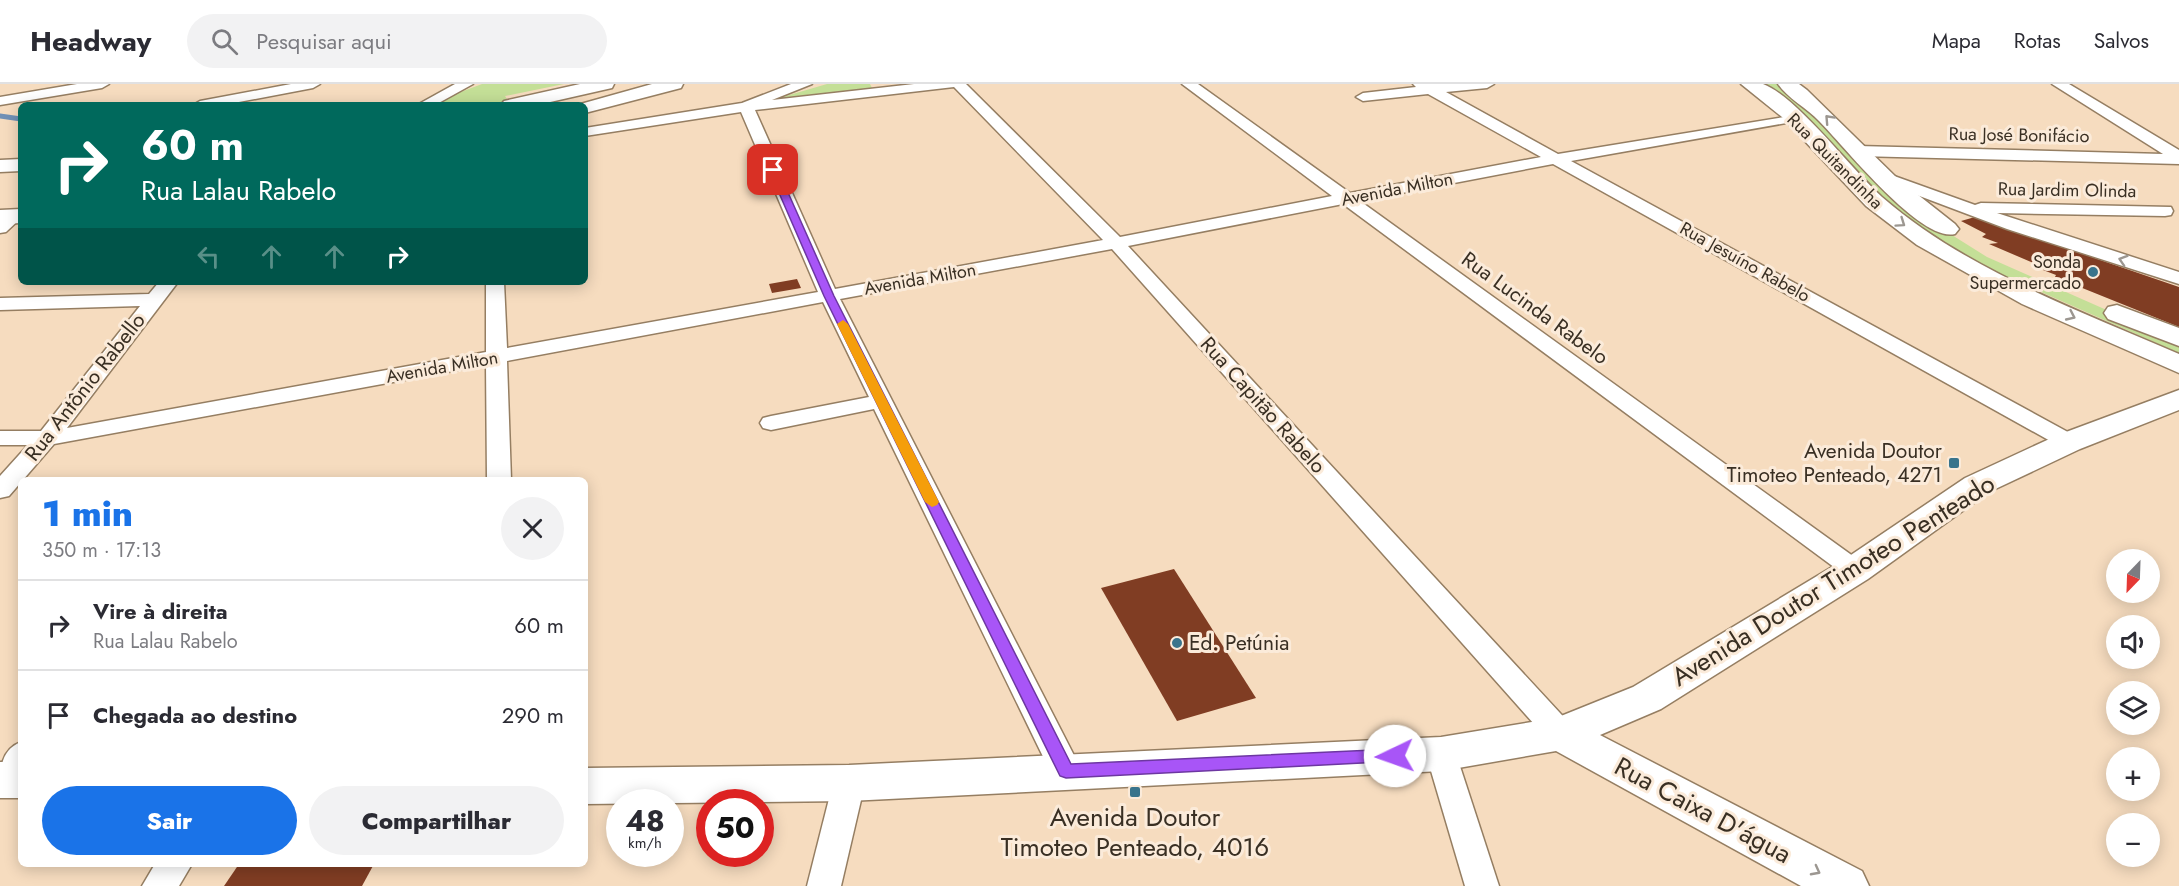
<!DOCTYPE html>
<html lang="pt">
<head>
<meta charset="utf-8">
<style>
	:root { --surface:#fff; --page:#f2f2f3; --text:#2b2b33; --muted:#7c7c81; --line:#e1e1e2; --accent:#1a73e8 }
	body { margin:0; font-family:Jost,sans-serif; background:var(--page); color:var(--text); height:100vh; display:flex; flex-direction:column; font-size:22px; white-space:nowrap }
	* { box-sizing:border-box; margin:0 }
	p { font-size:20px; color:var(--muted) }
	.icon { flex:none; width:33px; height:33px; fill:none; stroke:currentColor; stroke-width:2; stroke-linecap:round; stroke-linejoin:round }
	.map { position:relative; flex:1; overflow:hidden }
	.drawer { position:absolute; left:18px; top:393px; width:570px; height:390px; display:flex; flex-direction:column; background:var(--surface); border-radius:9px; box-shadow:0 3px 15px #0003 }
	.drawer>* { flex:none }
	.top-card { position:absolute; left:18px; top:18px; width:570px; height:183px; border-radius:9px; box-shadow:0 3px 15px #0003; background:#00695c; color:#fff; overflow:hidden }
	.needle { width:39px; rotate:203deg }
	.buttons { position:absolute; left:2106px; top:465px; display:grid; gap:12px }
	.buttons a { display:grid; place-items:center; width:54px; height:54px; border-radius:50%; background:var(--surface); box-shadow:0 3px 15px #0003; font-size:30px }
	.speed { position:absolute; left:606px; top:705px; display:flex; gap:12px; font-size:30px; font-weight:700; text-align:center }
	.speed>* { display:grid; place-content:center; width:78px; height:78px; border-radius:50%; background:var(--surface); box-shadow:0 3px 15px #0003; line-height:1 }
	.speed small { font-size:15px; font-weight:400 }
	.speed .limit { border:9px solid #d22; background:#fff; color:#111 }
	.pin { position:absolute; display:grid; place-items:center; width:51px; height:51px; color:#fff; margin:-26px; border-radius:12px; box-shadow:0 3px 9px #0006 }
	.me { position:absolute; width:66px; margin:-33px; rotate:267deg; stroke-linejoin:round; filter:drop-shadow(0 0 4px #0008) }
	.turn { display:flex; align-items:center; gap:21px; height:126px; padding:0 24px; font-size:27px }
	.turn .icon { width:78px; height:78px; stroke-width:2.5 }
	.turn b { display:block; font-size:42px; line-height:51px }
	.lanes { display:flex; align-items:center; height:57px; padding:0 24px; background:#0003; justify-content:center; gap:30px; direction:ltr }
	.lanes .off { opacity:.35 }
	.round { display:grid; place-items:center; flex:none; width:63px; height:63px; border-radius:32px; background:var(--page) }
	.overview { display:flex; align-items:center; justify-content:space-between; height:102px; padding:0 24px }
	h1 { font-size:36px; font-weight:800; line-height:45px; color:var(--accent) }
	.button { display:flex; gap:12px; margin-top:auto; padding:12px 24px }
	.button a { flex:1; height:69px; border-radius:36px; background:var(--accent); color:#fff; font-size:24px; font-weight:800; line-height:69px; text-align:center }
	.button a+a { background:var(--page); color:var(--text) }
	ul { padding:0; list-style:none }
	li { display:flex; align-items:center; gap:18px; height:90px; padding:0 24px; border-top:2px solid var(--line) }
	li div { flex:1 }
	li b { display:block; font-size:22px }
	li em { font-style:normal }
	header { display:flex; align-items:center; gap:36px; box-sizing:border-box; height:84px; padding:0 30px; background:var(--surface); border-bottom:2px solid var(--line) }
	header strong { font-size:28px }
	nav { display:flex; gap:33px; margin-inline-start:auto; font-size:21px }
	.search { width:420px; height:54px; background:var(--page); display:flex; align-items:center; gap:15px; box-sizing:border-box; padding:0 21px; border-radius:33px; color:var(--muted); font-size:22px }
	.map>svg:first-child { display:block }
	.green { fill:#c4df97 }
	.lines { fill:none; stroke-linecap:round; stroke-linejoin:round }
	.stream { stroke:#7090b6; stroke-width:5 }
	.building { fill:#803d23 }
	.minor-casing { stroke:#957e62; stroke-width:3 }
	.secondary-casing { stroke:#957e62; stroke-width:3 }
	.minor { fill:#fff; fill-rule:evenodd }
	.secondary { fill:#fff; fill-rule:evenodd }
	.oneway { stroke:#9c9791 }
	.route { fill:#a855f7; stroke:#6d37a1; stroke-width:1.5 }
	.slow { fill:#f59e0b }
	.poi-dot { fill:#39748c; stroke:#fbebda; stroke-width:2 }
	.labels { text-anchor:middle; dominant-baseline:central; stroke-width:6; stroke-linejoin:round; paint-order:stroke }
	.far-street-label { font-size:18px; fill:#392f23; stroke:#fbebda }
	.far-poi-label { font-size:18px; fill:#392f23; stroke:#fbebda; text-anchor:end }
	.street-label { font-size:21px; fill:#392f23; stroke:#fbebda }
	.poi-label { font-size:21px; fill:#392f23; stroke:#fbebda; text-anchor:end }
	.near-street-label { font-size:26px; fill:#392f23; stroke:#fbebda }
	.near-poi-label { font-size:26px; fill:#392f23; stroke:#fbebda }
</style>
</head>
<body>
<header>
<strong>Headway</strong>
<div class="search"><svg class="icon" aria-label="search" viewBox="0 0 24 24"><circle cx="10" cy="10" r="6"/><path d="M15 15l6 6"/></svg>Pesquisar aqui</div>
<nav><a>Mapa</a><a>Rotas</a><a>Salvos</a></nav>
</header>
<div class="map">
<svg width="2179" height="802" viewBox="0 0 2179 802">
	<rect width="100%" height="100%" fill="#f6dcbf"/>
	<!-- green -->
	<g class="green">
		<polygon points="482,0 564,0 505,12 509,18 496,21 443,21 442,18 450,12"/>
		<polygon points="827,0 870,0 872,4 779,14"/>
		<polygon points="1758,0 1780,0 1928,136 1987,173 2179,258 2179,269 1973,178 1908,137"/>
	</g>
	<g class="lines">
		<!-- stream -->
		<polyline class="stream" points="0,32 21,35"/>
	</g>
	<!-- building -->
	<g class="building">
		<polygon points="1975,133 2179,203 2179,243 2055,193 2056,191 2043,186 2045,184 1989,160 1998,159 1982,153 1986,150 1961,137"/>
		<polygon points="797,195 801,204 772,209 769,200"/>
		<polygon points="1174,485 1256,614 1177,637 1101,504"/>
		<polygon points="239,780 374,780 362,802 224,802"/>
	</g>
	<g class="lines">
		<defs>
			<g id="minor">
				<polygon points="77,0 109,0 102,4 0,21 0,13"/>
				<polygon points="291,0 320,0 313,4 223,21 193,21 200,17"/>
				<polygon points="455,0 473,0 435,21 417,21"/>
				<path d="M791,0H812L772,16L914,0H966L1120,153L1332,112L1182,0H1198L1350,109L1541,73L1428,10L1363,17L1356,13L1363,9L1416,3L1413,0H1494L1487,4L1446,8L1558,70L1797,31L1799,34L1797,37L1792,38L1571,77L2077,353L2080,358L2077,363H2061L1553,80L1360,117L1864,480L1868,486L1864,492L1855,495L1846,492L1343,120L1128,162L1572,642L1576,650L1572,658L1561,662L1550,658L1112,165L840,215L1082,687L1077,696L1066,700L1055,696L1050,687L874,325L771,346L763,344L760,339L763,334L771,332L869,313L823,218L507,277L511,396H487L486,281L54,360L9,412L0,414V392L28,361H0V347H41L140,222L0,226V214L149,210L159,198H178L67,344L486,268V198H504L507,264L818,208L741,28L585,52V44L742,19ZM954,3L1103,156L835,205L755,26Z"/>
				<polygon points="2052,0 2069,0 2179,66 2179,80 1858,72 1850,67 1858,62 2163,70"/>
				<polygon points="1883,88 1975,121 1981,119 2171,123 2173,127 2171,131 2165,132 1997,129 2179,188 2179,200 2007,145 1877,96 1875,93 1877,90"/>
				<polygon points="14,127 20,128 21,134 6,148 0,149 0,135"/>
				<path d="M21,658V694L13,705L0,708C0,686 0,666 21,658Z"/>
				<polygon points="1441,658 1452,661 1456,670 1499,802 1465,802 1426,670 1430,661"/>
				<polygon points="849,686 860,690 865,699 841,802 807,802 833,699 838,690"/>
				<polygon points="155,780 192,780 179,802 142,802"/>
			</g>
			<g id="secondary">
				<polygon points="580,0 614,0 612,4 537,21 501,21 504,17"/>
				<polygon points="652,0 683,0 681,4 585,29 585,21 577,21"/>
				<path d="M1741,0C1747,0 1757,0 1763,0C1796,12 1853,87 1882,113C1966,186 2078,226 2179,270V289L2022,220L1917,161L1866,122L1782,33Z"/>
				<path d="M1778,0H1799L1807,6L1898,95L1955,140L1959,145L1955,150C1921,159 1844,62 1819,37C1807,24 1787,14 1778,0Z"/>
				<polygon points="21,75 21,87 0,88 0,76"/>
				<polygon points="21,125 21,139 0,140 0,126"/>
				<polygon points="2117,221 2179,244 2179,262 2108,235 2104,229 2108,223"/>
				<polygon points="2179,306 2179,326 2080,365 1989,408 1868,495 1661,625 1600,651 1862,787 1869,802 1801,802 1556,667 1441,687 849,717 585,720 585,684 849,681 1441,653 1556,634 1633,603 1842,477 1965,394 2058,351"/>
				<rect x="0" y="678" width="21" height="36"/>
			</g>
		</defs>
		<!-- minor casing -->
		<use href="#minor" class="minor-casing"/>
		<!-- secondary casing -->
		<use href="#secondary" class="secondary-casing"/>
		<!-- minor -->
		<use href="#minor" class="minor"/>
		<!-- secondary -->
		<use href="#secondary" class="secondary"/>
	</g>
	<!-- one-way arrows -->
	<defs><path id="oneway-chevron" d="M-2-3.5L2.5 0L-2 3.5" fill="none" stroke-width="1.6" stroke-linecap="round" stroke-linejoin="round" transform="scale(1.5)"/></defs>
	<g class="oneway">
		<use href="#oneway-chevron" transform="translate(1829 35) rotate(-133)"/>
		<use href="#oneway-chevron" transform="translate(1901 139) rotate(35)"/>
		<use href="#oneway-chevron" transform="translate(2123 176) rotate(-162)"/>
		<use href="#oneway-chevron" transform="translate(2071 232) rotate(25)"/>
		<use href="#oneway-chevron" transform="translate(1816 787) rotate(28)"/>
	</g>
	<!-- route -->
	<polygon class="route" points="773,83 778,86 834,212 1071,680 1395,665 1401,667 1404,672 1401,677 1066,694 1060,692 824,212 769,86"/>
	<!-- slow -->
	<polygon class="slow" points="843,236 848,240 939,418 937,421 932,423 925,418 837,240"/>
	<!-- markers -->
	<g class="poi-dot">
		<circle cx="2093" cy="188" r="6"/>
		<rect x="1948" y="373" width="12" height="12" rx="3"/>
		<circle cx="1177" cy="559" r="6"/>
		<rect x="1129" y="702" width="12" height="12" rx="3"/>
	</g>
	<g class="labels">
		<!-- far-street labels -->
		<g class="far-street-label">
			<text transform="translate(2019 51) rotate(1)">Rua José Bonifácio</text>
			<text transform="translate(1835 77) rotate(45)">Rua Quitandinha</text>
			<text transform="translate(1397 105) rotate(-11)">Avenida Milton</text>
			<text transform="translate(2067 106) rotate(1)">Rua Jardim Olinda</text>
			<text transform="translate(1745 178) rotate(29)">Rua Jesuíno Rabelo</text>
			<text transform="translate(920 195) rotate(-10)">Avenida Milton</text>
			<text transform="translate(442 283) rotate(-10)">Avenida Milton</text>
		</g>
		<!-- far-poi labels -->
		<g class="far-poi-label">
			<text x="2081" y="178">Sonda<tspan x="2081" dy="21">Supermercado</tspan></text>
		</g>
		<!-- street labels -->
		<g class="street-label">
			<text transform="translate(1535 224) rotate(36)">Rua Lucinda Rabelo</text>
			<text transform="translate(85 303) rotate(-52)">Rua Antônio Rabello</text>
			<text transform="translate(1263 321) rotate(48)">Rua Capitão Rabelo</text>
		</g>
		<!-- poi labels -->
		<g class="poi-label">
			<text x="1942" y="367">Avenida Doutor<tspan x="1942" dy="24">Timoteo Penteado, 4271</tspan></text>
			<text x="1189" y="559" text-anchor="start">Ed. Petúnia</text>
		</g>
		<!-- near-street labels -->
		<g class="near-street-label">
			<text transform="translate(1833 496) rotate(-32)">Avenida Doutor Timoteo Penteado</text>
			<text transform="translate(1703 726) rotate(28)">Rua Caixa D'água</text>
		</g>
		<!-- near-poi labels -->
		<g class="near-poi-label">
			<text x="1135" y="733">Avenida Doutor<tspan x="1135" dy="30">Timoteo Penteado, 4016</tspan></text>
		</g>
	</g>
</svg>
<div class="buttons">
<a><svg class="needle" viewBox="-14 -14 28 28"><path d="M0-13l5 13h-10z" fill="#e53935"/><path d="M0 13l5-13h-10z" fill="#7c7c81"/></svg></a>
<a><svg class="icon" aria-label="sound" viewBox="0 0 24 24"><path d="M4 9h4l5-4v14l-5-4H4zM17 9q2 3 0 6"/></svg></a>
<a><svg class="icon" aria-label="layers" viewBox="0 0 24 24"><path d="M12 4l9 5-9 5-9-5zM3 14l9 5 9-5"/></svg></a>
<a>+</a>
<a>−</a>
</div>
<div class="speed"><div>48<small>km/h</small></div><div class="limit">50</div></div>
<div class="pin" style="left:773px;top:86px;background:#d93025"><svg class="icon" aria-label="arrive" viewBox="0 0 24 24"><path d="M6 21V4h12l-3 4 3 4H6"/></svg></div>
<svg class="me" style="left:1395px;top:672px" viewBox="-20 -20 40 40"><circle r="19" fill="#fff"/><path d="M0-13L10 11 0 6-10 11z" fill="#a855f7"/></svg>
<div class="top-card">
<div class="turn"><svg class="icon" aria-label="right" viewBox="0 0 24 24"><path d="M7 20v-9h11M14 6l5 5-5 5"/></svg><div><b>60 m</b>Rua Lalau Rabelo</div></div>
<div class="lanes"><svg class="icon off" aria-label="left" viewBox="0 0 24 24"><path d="M17 20v-9H6M10 6l-5 5 5 5"/></svg><svg class="icon off" aria-label="ahead" viewBox="0 0 24 24"><path d="M12 20V5M6 11l6-6 6 6"/></svg><svg class="icon off" aria-label="ahead" viewBox="0 0 24 24"><path d="M12 20V5M6 11l6-6 6 6"/></svg><svg class="icon" aria-label="right" viewBox="0 0 24 24"><path d="M7 20v-9h11M14 6l5 5-5 5"/></svg></div>
</div>
<section class="drawer">
<div class="overview"><div><h1>1 min</h1><p>350 m · 17:13</p></div><a class="round"><svg class="icon" aria-label="close" viewBox="0 0 24 24"><path d="M6 6l12 12M18 6L6 18"/></svg></a></div>
<ul>
<li><svg class="icon" aria-label="right" viewBox="0 0 24 24"><path d="M7 20v-9h11M14 6l5 5-5 5"/></svg><div><b>Vire à direita</b><p>Rua Lalau Rabelo</p></div><em>60 m</em></li>
<li><svg class="icon" aria-label="arrive" viewBox="0 0 24 24"><path d="M6 21V4h12l-3 4 3 4H6"/></svg><div><b>Chegada ao destino</b></div><em>290 m</em></li>
</ul>
<div class="button"><a>Sair</a><a>Compartilhar</a></div>
</section>
</div>
</body>
</html>
